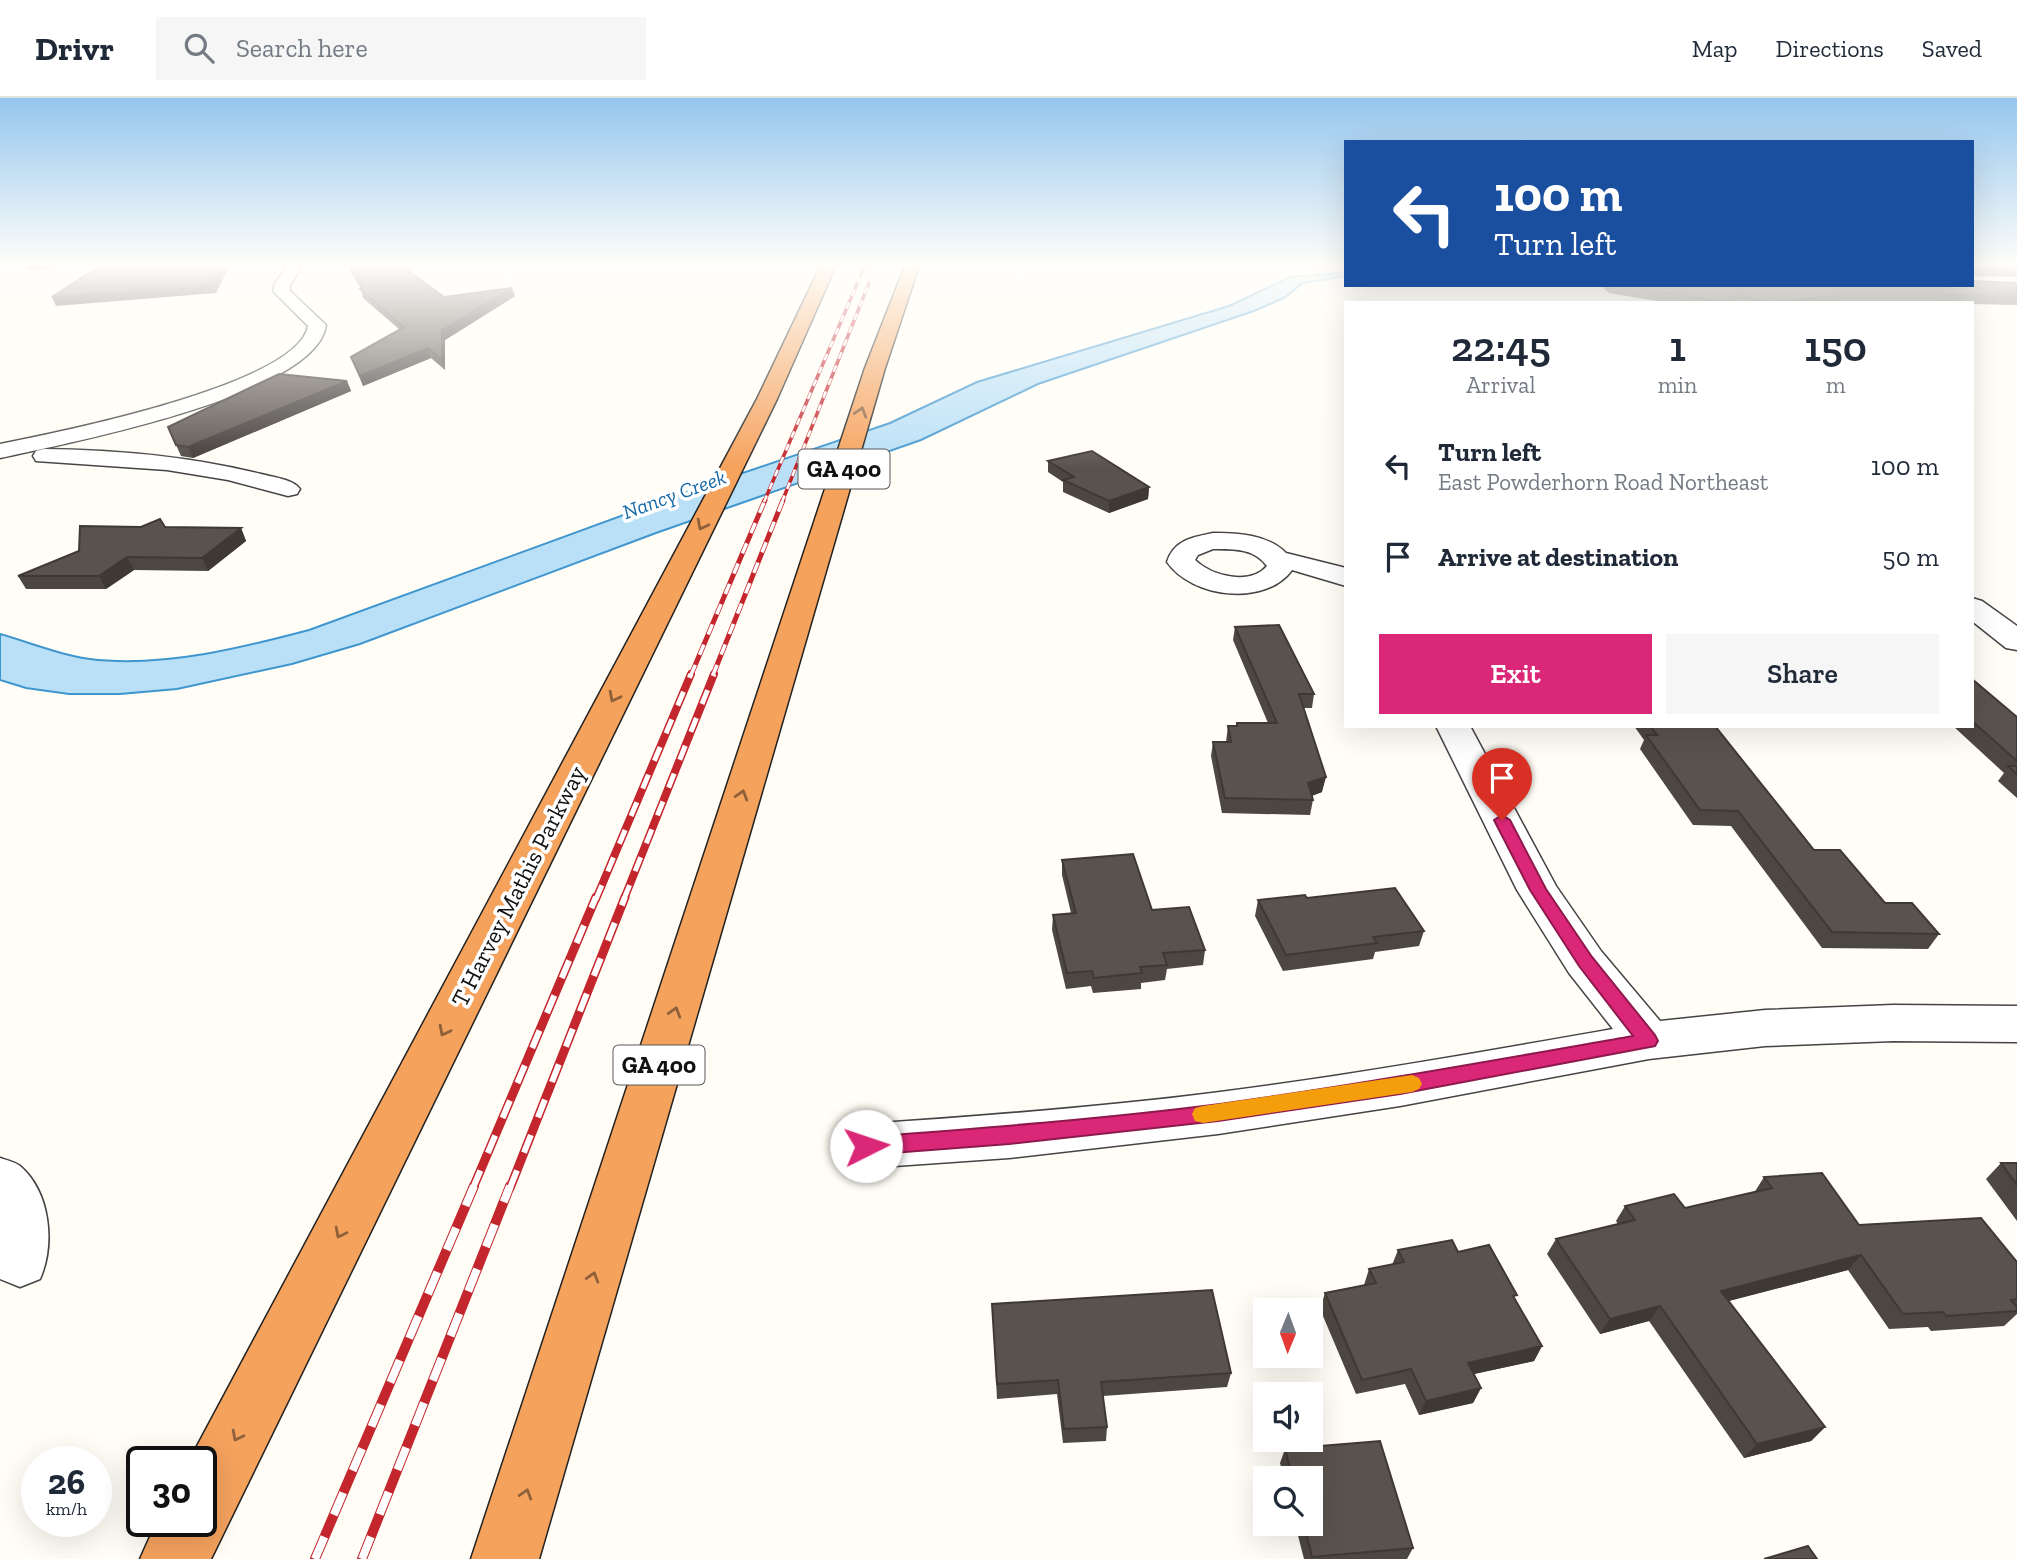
<!DOCTYPE html>
<html lang="en">
<head>
<meta charset="utf-8">
<style>
	:root { --surface:#fff; --page:#f6f6f7; --text:#1f2937; --muted:#747a83; --line:#e0e1e3; --accent:#db2777 }
	body { margin:0; font-family:"Zilla Slab",serif; background:var(--page); color:var(--text); height:100vh; display:flex; flex-direction:column; font-size:26px; white-space:nowrap }
	* { box-sizing:border-box; margin:0 }
	p { font-size:23px; color:var(--muted) }
	.icon { flex:none; width:38px; height:38px; fill:none; stroke:currentColor; stroke-width:2; stroke-linecap:round; stroke-linejoin:round }
	.map { position:relative; flex:1; overflow:hidden }
	.sheet { position:absolute; left:1344px; top:203px; width:630px; height:427px; display:flex; flex-direction:column; background:var(--surface); border-radius:0px; box-shadow:0 7px 28px #0002 }
	.sheet>* { flex:none }
	.top-card { position:absolute; left:1344px; top:42px; width:630px; height:147px; border-radius:0px; box-shadow:0 7px 28px #0002; background:#1a4fa0; color:#fff; overflow:hidden }
	.needle { width:46px; rotate:181deg }
	.tools { position:absolute; left:1253px; top:1200px; display:grid; gap:14px }
	.tools a { display:grid; place-items:center; width:70px; height:70px; border-radius:0px; background:var(--surface); box-shadow:0 7px 28px #0002; font-size:35px }
	.speed { position:absolute; left:21px; top:1348px; display:flex; gap:14px; font-size:35px; font-weight:700; text-align:center }
	.speed>* { display:grid; place-content:center; width:91px; height:91px; border-radius:50%; background:var(--surface); box-shadow:0 7px 28px #0002; line-height:1 }
	.speed small { font-size:18px; font-weight:400 }
	.speed .limit { border:4px solid #111; border-radius:10px; background:#fff; color:#111 }
	.pin { position:absolute; display:grid; place-items:center; width:60px; height:60px; color:#fff; margin:-72px -30px; border-radius:50% 50% 50% 0; rotate:-45deg; box-shadow:0 0 7px #0007 }
	.pin .icon { rotate:45deg }
	.me { position:absolute; width:77px; margin:-38px; rotate:86deg; stroke-linejoin:round; filter:drop-shadow(0 0 5px #0008) }
	.turn { display:flex; align-items:center; gap:24px; height:147px; padding:0 35px; font-size:32px }
	.turn .icon { width:91px; height:91px; stroke-width:2.5 }
	.turn b { display:block; font-size:49px; line-height:60px }
	.eta { display:flex; justify-content:space-evenly; align-items:center; height:119px; text-align:center }
	.eta b { font-size:42px; font-weight:600; line-height:49px }
	.primary-button { display:flex; gap:14px; margin-top:auto; padding:14px 35px }
	.primary-button a { flex:1; height:80px; border-radius:0px; background:var(--accent); color:#fff; font-size:28px; font-weight:600; line-height:80px; text-align:center }
	.primary-button a+a { background:var(--page); color:var(--text) }
	ul { padding:0; list-style:none }
	li { display:flex; align-items:center; gap:21px; height:91px; padding:0 35px }
	li div { flex:1 }
	li b { display:block; font-size:26px }
	li em { font-style:normal }
	header { display:flex; align-items:center; gap:42px; box-sizing:border-box; height:98px; padding:0 35px; background:var(--surface); border-bottom:2px solid var(--line) }
	header strong { font-size:33px }
	nav { display:flex; gap:38px; margin-inline-start:auto; font-size:24px }
	.search { width:490px; height:63px; background:var(--page); display:flex; align-items:center; gap:18px; box-sizing:border-box; padding:0 24px; border-radius:0px; color:var(--muted); font-size:26px }
	.map>svg:first-child { display:block }
	.water { fill:#b9e0f7; stroke:#3f96cf; stroke-width:2 }
	.lines { fill:none; stroke-linecap:round; stroke-linejoin:round }
	.minor-casing { stroke:#444; stroke-width:3 }
	.highway-casing { stroke:#222; stroke-width:3 }
	.minor { fill:#fff; fill-rule:evenodd }
	.highway { fill:#f5a25d; fill-rule:evenodd }
	.rail-far4-casing { stroke:#c4262e; stroke-width:3.5 }
	.rail-far3-casing { stroke:#c4262e; stroke-width:5 }
	.rail-far2-casing { stroke:#c4262e; stroke-width:8 }
	.rail-far1-casing { stroke:#c4262e; stroke-width:9 }
	.rail-casing { stroke:#c4262e; stroke-width:10 }
	.rail-far4 { stroke:#fff; stroke-width:2.5; stroke-dasharray:7; stroke-linecap:butt }
	.rail-far3 { stroke:#fff; stroke-width:3.5; stroke-dasharray:11; stroke-linecap:butt }
	.rail-far2 { stroke:#fff; stroke-width:5; stroke-dasharray:15; stroke-linecap:butt }
	.rail-far1 { stroke:#fff; stroke-width:6; stroke-dasharray:19; stroke-linecap:butt }
	.rail { stroke:#fff; stroke-width:8; stroke-dasharray:24; stroke-linecap:butt }
	.wall { fill:#4d4742 }
	.shaded-wall { fill:#3f3936 }
	.building { fill:#5a524d; stroke:#3f3936; stroke-width:2 }
	.oneway { stroke:#8e613b }
	.route { fill:#db2777; stroke:#8e194d; stroke-width:2 }
	.slow { fill:#f59e0b }
	.labels { text-anchor:middle; dominant-baseline:central; stroke-width:7; stroke-linejoin:round; paint-order:stroke }
	.far-water-label { font-size:21px; font-style:italic; fill:#1768a6; stroke:#fff }
	.shield { fill:#fff; stroke:#585858; stroke-width:2 }
	.shield-label { font-size:23px; font-weight:bold; fill:#111 }
	.street-label { font-size:24px; fill:#111; stroke:#fff }
</style>
</head>
<body>
<header>
<strong>Drivr</strong>
<div class="search"><svg class="icon" aria-label="search" viewBox="0 0 24 24"><circle cx="10" cy="10" r="6"/><path d="M15 15l6 6"/></svg>Search here</div>
<nav><a>Map</a><a>Directions</a><a>Saved</a></nav>
</header>
<div class="map">
<svg width="2017" height="1461" viewBox="0 0 2017 1461">
	<rect width="100%" height="100%" fill="#fffdf5"/>
	<!-- water -->
	<path class="water" d="M1346,174V178L1303,185L1284,200L1254,213L1038,286L921,342L656,435L360,546L292,566L177,591L120,596H69L26,590L0,582V536C32,545 65,559 98,562C169,568 241,550 309,532L681,396L890,325L977,284L1229,208L1290,179Z"/>
	<g class="lines">
		<defs>
			<g id="minor">
				<path d="M289,165H304L290,187V193L326,227C317,298 63,346 0,360V346C56,335 298,287 308,228L274,194V187Z"/>
				<path d="M44,351C117,352 189,358 261,376C272,379 293,381 300,391L297,396L288,398L228,382L167,372L36,363L33,358L36,353Z"/>
				<path d="M1213,435C1238,435 1267,436 1286,455L1346,470V488L1292,472C1265,509 1192,500 1167,464C1174,442 1193,439 1213,435ZM1213,451C1233,451 1254,450 1267,468C1250,488 1212,478 1195,462L1198,457Z"/>
				<polygon points="1972,500 1982,503 2017,528 2017,552 2006,550 1972,523"/>
				<path d="M1436,628H1470L1556,788L1601,853L1660,923L1765,912L1893,907L2017,908V944L1893,943L1765,948L1649,961L1400,1008L1218,1036L1009,1060L866,1070L848,1063L840,1048L848,1033L866,1026C984,1018 1103,1009 1220,994C1352,977 1482,954 1613,931L1569,875L1517,792Z"/>
				<path d="M0,1060C6,1062 15,1064 20,1068C51,1095 55,1147 40,1181L20,1189L0,1181Z"/>
			</g>
			<g id="highway">
				<polygon points="822,165 837,165 777,301 211,1461 140,1461 157,1423 201,1423 201,1363 189,1363 757,301"/>
				<polygon points="906,165 920,165 885,270 539,1461 471,1461 865,270"/>
			</g>
		</defs>
		<!-- minor casing -->
		<use href="#minor" class="minor-casing"/>
		<!-- highway casing -->
		<use href="#highway" class="highway-casing"/>
		<!-- minor -->
		<use href="#minor" class="minor"/>
		<!-- highway -->
		<use href="#highway" class="highway"/>
		<defs>
			<g id="rail-far4">
				<polyline points="764,404 866,165"/>
				<polyline points="782,404 869,185"/>
			</g>
			<g id="rail-far3">
				<polyline points="691,577 765,402"/>
				<polyline points="713,577 783,402"/>
			</g>
			<g id="rail-far2">
				<polyline points="596,801 691,576"/>
				<polyline points="624,801 714,576"/>
			</g>
			<g id="rail-far1">
				<polyline points="473,1090 596,799"/>
				<polyline points="510,1090 625,799"/>
			</g>
			<g id="rail">
				<polyline points="315,1461 474,1088"/>
				<polyline points="362,1461 510,1088"/>
			</g>
		</defs>
		<!-- rail-far4 casing -->
		<use href="#rail-far4" class="rail-far4-casing"/>
		<!-- rail-far3 casing -->
		<use href="#rail-far3" class="rail-far3-casing"/>
		<!-- rail-far2 casing -->
		<use href="#rail-far2" class="rail-far2-casing"/>
		<!-- rail-far1 casing -->
		<use href="#rail-far1" class="rail-far1-casing"/>
		<!-- rail casing -->
		<use href="#rail" class="rail-casing"/>
		<!-- rail-far4 -->
		<use href="#rail-far4" class="rail-far4"/>
		<!-- rail-far3 -->
		<use href="#rail-far3" class="rail-far3"/>
		<!-- rail-far2 -->
		<use href="#rail-far2" class="rail-far2"/>
		<!-- rail-far1 -->
		<use href="#rail-far1" class="rail-far1"/>
		<!-- rail -->
		<use href="#rail" class="rail"/>
	</g>
	<!-- wall -->
	<g class="wall">
		<polygon points="20,165 70,165 30,173"/>
		<polygon points="347,165 444,199 515,198 445,242 445,272 431,260 363,288 351,259 400,232 363,200 361,191 350,173"/>
		<polygon points="1972,165 2017,165 2017,179 1972,178"/>
		<polygon points="2017,185 2017,207 1972,206 1972,205 1738,205 1733,203 1732,205 1669,205 1609,195 1600,187 1972,187"/>
		<polygon points="347,283 351,293 193,360 181,358 168,329"/>
		<polygon points="1048,363 1149,389 1148,401 1109,415 1063,394 1063,384 1048,374"/>
		<polygon points="165,429 241,430 246,443 208,473 134,472 106,491 26,491 18,478"/>
		<polygon points="1235,529 1314,596 1312,610 1304,610 1322,694 1312,698 1313,702 1310,717 1222,715 1211,658 1213,644 1226,644 1228,628 1236,628 1237,625 1268,625 1233,542"/>
		<polygon points="1972,581 2017,619 2017,700 1998,683 2004,675 1953,628 1972,628"/>
		<polygon points="1634,628 1715,628 1814,752 1885,805 1939,836 1928,851 1822,850 1731,728 1693,727 1640,651 1644,642"/>
		<polygon points="1062,762 1152,812 1205,852 1203,867 1167,871 1165,882 1141,885 1141,891 1093,895 1091,888 1066,891 1052,832 1053,817 1071,815 1062,777"/>
		<polygon points="1258,802 1424,833 1419,848 1375,854 1373,861 1283,873 1255,818"/>
		<polygon points="2001,1065 2017,1065 2017,1123 1986,1081"/>
		<polygon points="1764,1079 1859,1127 2017,1164 2017,1216 2004,1228 1931,1233 1928,1229 1889,1231 1848,1172 1729,1203 1825,1329 1811,1343 1744,1360 1649,1223 1600,1236 1547,1156 1556,1141 1618,1126 1616,1123 1625,1108 1685,1110 1754,1095"/>
		<polygon points="1398,1152 1458,1154 1515,1201 1542,1248 1534,1263 1474,1276 1481,1290 1473,1305 1419,1317 1405,1286 1356,1296 1320,1211 1325,1195 1364,1187 1369,1171 1392,1167"/>
		<polygon points="992,1206 1231,1275 1227,1289 1103,1298 1107,1329 1106,1343 1063,1345 1057,1296 997,1301"/>
		<polygon points="1285,1351 1413,1450 1407,1461 1304,1461 1295,1426 1311,1426 1311,1381 1284,1381 1280,1365"/>
	</g>
	<!-- shaded-wall -->
	<g class="shaded-wall">
		<polygon points="26,165 70,165 30,173"/>
		<polygon points="224,165 231,165 216,195 56,208 52,199"/>
		<polygon points="512,190 515,198 445,242 445,272 442,262 442,232"/>
		<polygon points="1737,195 1732,205 1724,205"/>
		<polygon points="1843,196 1839,205 1768,205"/>
		<polygon points="428,250 431,260 363,288 360,278"/>
		<polygon points="347,283 351,293 193,360 188,349"/>
		<polygon points="1149,389 1148,401 1109,415 1109,403"/>
		<polygon points="241,430 246,443 208,473 202,460"/>
		<polygon points="127,459 134,472 106,491 99,478"/>
		<polygon points="1326,679 1322,694 1305,700 1308,685"/>
		<polygon points="1861,1157 1848,1172 1709,1208 1721,1193"/>
		<polygon points="1660,1208 1649,1223 1600,1236 1610,1221"/>
		<polygon points="1542,1248 1534,1263 1460,1279 1468,1265"/>
		<polygon points="1481,1290 1473,1305 1419,1317 1426,1303"/>
		<polygon points="1825,1329 1811,1343 1744,1360 1757,1346"/>
	</g>
	<!-- building -->
	<g class="building">
		<polygon points="104,165 224,165 213,186 52,199"/>
		<polygon points="347,165 398,165 444,199 512,190 442,232 442,262 428,250 360,278 351,259 404,229 360,191 363,190"/>
		<polygon points="1972,165 2017,165 2017,171 1976,170 1974,176 1972,176"/>
		<polygon points="1972,183 2017,185 2017,198 1843,196 1768,205 1737,195 1724,204 1617,187 1972,187"/>
		<polygon points="279,276 347,283 188,349 176,347 168,329"/>
		<polygon points="1092,353 1149,389 1109,403 1063,382 1074,379 1048,363"/>
		<polygon points="160,421 165,429 241,430 202,460 127,459 99,478 18,478 79,453 80,428 141,429"/>
		<polygon points="1279,527 1314,596 1299,596 1326,679 1308,685 1313,702 1225,700 1213,644 1231,644 1228,628 1237,628 1237,625 1277,625 1235,529"/>
		<polygon points="1972,581 2017,619 2017,663 1972,623"/>
		<polygon points="1650,628 1715,628 1814,752 1840,752 1885,805 1912,805 1939,836 1832,834 1738,713 1700,712 1646,637 1657,637"/>
		<polygon points="2008,668 2017,668 2017,676"/>
		<polygon points="1133,756 1152,812 1189,809 1205,852 1163,855 1167,867 1140,869 1142,875 1094,880 1092,873 1067,875 1053,817 1076,815 1062,762"/>
		<polygon points="1395,790 1424,833 1373,839 1377,845 1286,857 1258,802 1305,797 1307,800"/>
		<polygon points="2001,1065 2017,1065 2017,1087"/>
		<polygon points="1822,1075 1859,1127 1981,1120 2017,1164 2017,1201 2011,1202 2017,1209 2017,1213 1946,1218 1943,1214 1903,1216 1861,1157 1721,1193 1825,1329 1757,1346 1660,1208 1610,1221 1556,1141 1635,1122 1625,1108 1674,1096 1685,1110 1772,1090 1764,1079"/>
		<polygon points="1452,1142 1458,1154 1489,1147 1517,1197 1513,1198 1542,1248 1468,1265 1481,1290 1426,1303 1411,1271 1362,1282 1325,1195 1376,1185 1369,1171 1404,1164 1398,1152"/>
		<polygon points="1212,1192 1231,1275 1101,1284 1107,1329 1064,1331 1058,1282 997,1286 992,1206"/>
		<polygon points="1380,1343 1413,1450 1312,1459 1304,1426 1311,1426 1311,1381 1293,1381 1285,1351"/>
		<polygon points="1808,1448 1817,1461 1764,1461"/>
	</g>
	<!-- one-way arrows -->
	<defs><path id="oneway-chevron" d="M-2-3.5L2.5 0L-2 3.5" fill="none" stroke-width="1.6" stroke-linecap="round" stroke-linejoin="round" transform="scale(1.75)"/></defs>
	<g class="oneway">
		<use href="#oneway-chevron" transform="translate(861 314) rotate(-73)"/>
		<use href="#oneway-chevron" transform="translate(702 427) rotate(117)"/>
		<use href="#oneway-chevron" transform="translate(614 599) rotate(117)"/>
		<use href="#oneway-chevron" transform="translate(742 697) rotate(-73)"/>
		<use href="#oneway-chevron" transform="translate(675 914) rotate(-73)"/>
		<use href="#oneway-chevron" transform="translate(444 933) rotate(117)"/>
		<use href="#oneway-chevron" transform="translate(340 1135) rotate(117)"/>
		<use href="#oneway-chevron" transform="translate(593 1179) rotate(-73)"/>
		<use href="#oneway-chevron" transform="translate(237 1338) rotate(117)"/>
		<use href="#oneway-chevron" transform="translate(526 1396) rotate(-73)"/>
	</g>
	<!-- sky -->
	<linearGradient id="sky" x2="0" y2="1"><stop stop-color="#95c6ee"/><stop offset="0.45" stop-color="#fffefa"/><stop offset="1" stop-color="#fffefa" stop-opacity="0"/></linearGradient>
	<rect width="2017" height="370" fill="url(#sky)"/>
	<!-- route -->
	<path class="route" d="M1502,717L1510,722L1546,791L1592,859L1655,937L1658,943L1655,948L1400,996L1218,1023L1009,1046L866,1057L858,1054L855,1048L858,1041L866,1039C984,1030 1102,1021 1220,1006C1358,987 1496,962 1633,938L1579,868L1530,792L1494,722Z"/>
	<!-- slow -->
	<polygon class="slow" points="1412,977 1419,980 1422,986 1419,991 1412,994 1203,1025 1195,1023 1192,1016 1195,1010 1203,1008"/>
	<g class="labels">
		<!-- far-water labels -->
		<g class="far-water-label">
			<text transform="translate(674 396) rotate(-20)">Nancy Creek</text>
		</g>
		<!-- shield labels -->
		<g class="shield">
			<rect x="798.5" y="351.5" width="91" height="39" rx="5"/>
			<rect x="613.5" y="947.5" width="91" height="39" rx="5"/>
		</g>
		<g class="shield-label">
			<text x="844" y="371">GA 400</text>
			<text x="659" y="967">GA 400</text>
		</g>
		<!-- street labels -->
		<g class="street-label">
			<text transform="translate(518 788) rotate(-63)">T Harvey Mathis Parkway</text>
		</g>
	</g>
</svg>
<div class="tools">
<a><svg class="needle" viewBox="-14 -14 28 28"><path d="M0-13l5 13h-10z" fill="#e53935"/><path d="M0 13l5-13h-10z" fill="#747a83"/></svg></a>
<a><svg class="icon" aria-label="sound" viewBox="0 0 24 24"><path d="M4 9h4l5-4v14l-5-4H4zM17 9q2 3 0 6"/></svg></a>
<a><svg class="icon" aria-label="search" viewBox="0 0 24 24"><circle cx="10" cy="10" r="6"/><path d="M15 15l6 6"/></svg></a>
</div>
<div class="speed"><div>26<small>km/h</small></div><div class="limit">30</div></div>
<div class="pin" style="left:1502px;top:722px;background:#d93025"><svg class="icon" aria-label="arrive" viewBox="0 0 24 24"><path d="M6 21V4h12l-3 4 3 4H6"/></svg></div>
<svg class="me" style="left:866px;top:1048px" viewBox="-20 -20 40 40"><circle r="19" fill="#fff"/><path d="M0-13L10 11 0 6-10 11z" fill="#db2777"/></svg>
<div class="top-card">
<div class="turn"><svg class="icon" aria-label="left" viewBox="0 0 24 24"><path d="M17 20v-9H6M10 6l-5 5 5 5"/></svg><div><b>100 m</b>Turn left</div></div>
</div>
<section class="sheet">
<div class="eta">
<div><b>22:45</b><p>Arrival</p></div>
<div><b>1</b><p>min</p></div>
<div><b>150</b><p>m</p></div>
</div>
<ul>
<li><svg class="icon" aria-label="left" viewBox="0 0 24 24"><path d="M17 20v-9H6M10 6l-5 5 5 5"/></svg><div><b>Turn left</b><p>East Powderhorn Road Northeast</p></div><em>100 m</em></li>
<li><svg class="icon" aria-label="arrive" viewBox="0 0 24 24"><path d="M6 21V4h12l-3 4 3 4H6"/></svg><div><b>Arrive at destination</b></div><em>50 m</em></li>
</ul>
<div class="primary-button"><a>Exit</a><a>Share</a></div>
</section>
</div>
</body>
</html>
